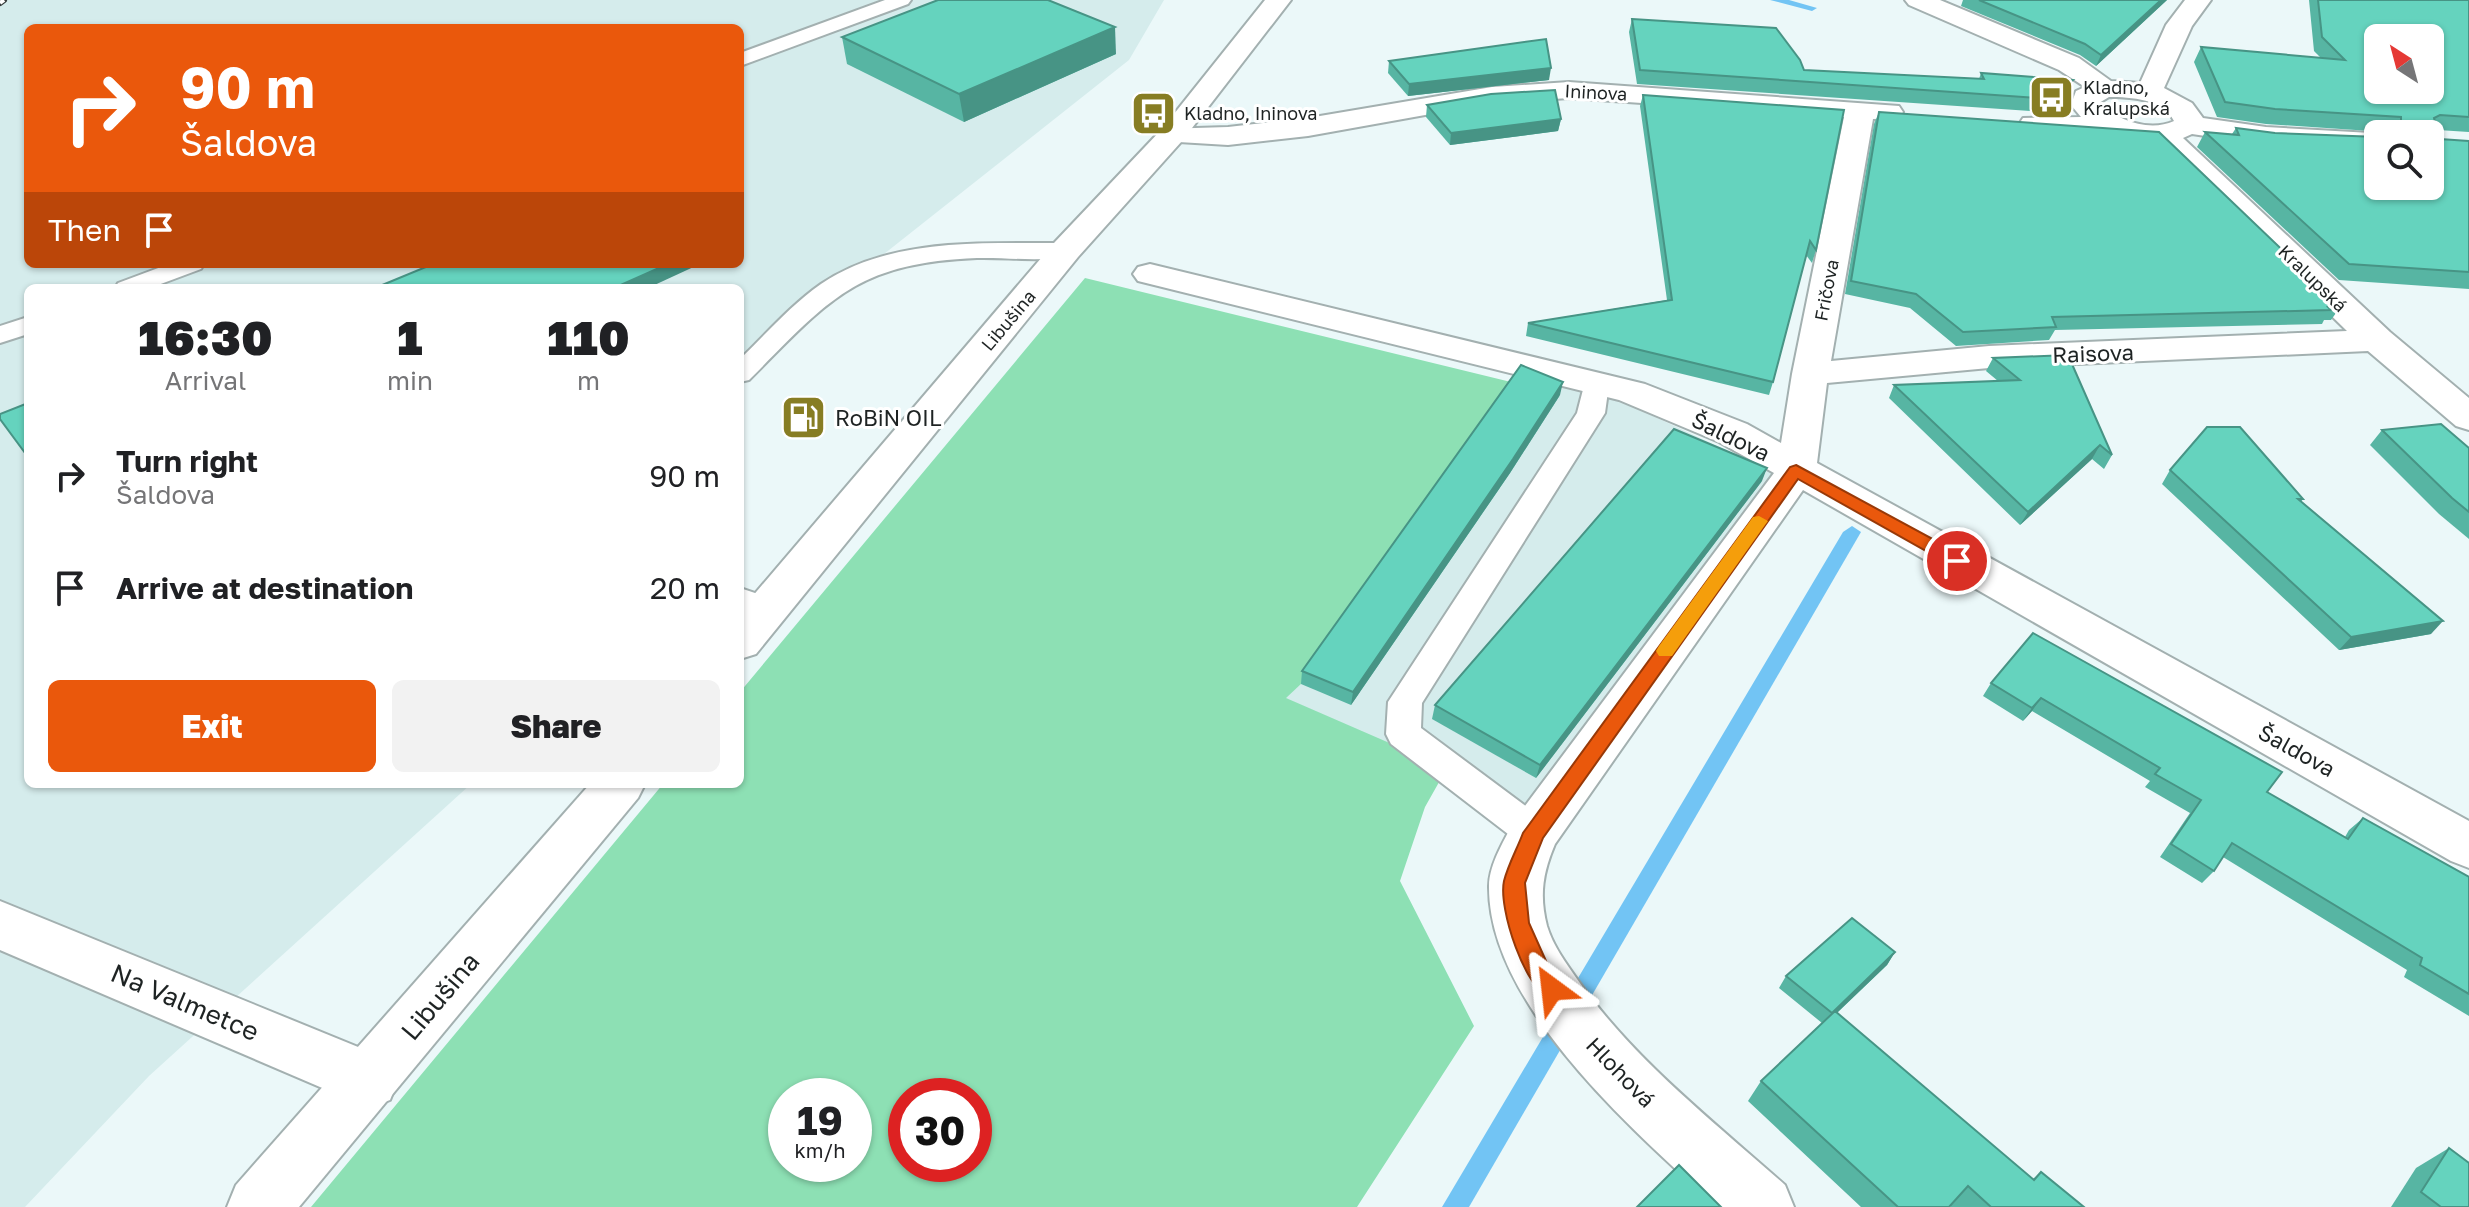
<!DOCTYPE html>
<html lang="en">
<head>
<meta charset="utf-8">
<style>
	:root { --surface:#fff; --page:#f2f2f2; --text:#202124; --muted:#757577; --accent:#ea580c }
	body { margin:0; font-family:"Golos Text",sans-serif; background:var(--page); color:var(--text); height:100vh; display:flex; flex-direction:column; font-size:30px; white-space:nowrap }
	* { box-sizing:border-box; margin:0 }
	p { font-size:26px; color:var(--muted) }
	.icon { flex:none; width:44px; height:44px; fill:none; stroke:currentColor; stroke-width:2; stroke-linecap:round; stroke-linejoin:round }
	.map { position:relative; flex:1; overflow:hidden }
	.panel { position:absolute; left:24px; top:284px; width:720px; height:504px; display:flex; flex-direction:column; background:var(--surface); border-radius:12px; box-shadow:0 2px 6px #0004 }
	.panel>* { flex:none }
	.hud { position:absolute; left:24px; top:24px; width:720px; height:244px; border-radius:12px; box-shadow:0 2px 6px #0004; background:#ea580c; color:#fff; overflow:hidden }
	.needle { width:52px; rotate:324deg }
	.buttons { position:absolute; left:2364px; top:24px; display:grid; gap:16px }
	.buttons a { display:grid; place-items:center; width:80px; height:80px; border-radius:12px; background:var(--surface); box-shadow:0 2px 6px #0004; font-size:40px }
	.speed { position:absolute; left:768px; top:1078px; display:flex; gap:16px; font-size:40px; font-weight:700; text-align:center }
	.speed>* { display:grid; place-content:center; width:104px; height:104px; border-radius:50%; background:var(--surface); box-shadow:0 2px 6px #0004; line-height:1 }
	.speed small { font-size:20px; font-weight:400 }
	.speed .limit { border:12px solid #d22; background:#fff; color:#111 }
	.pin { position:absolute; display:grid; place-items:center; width:68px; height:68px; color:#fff; margin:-34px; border:4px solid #fff; border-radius:50%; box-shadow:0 2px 8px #0007 }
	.me { position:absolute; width:88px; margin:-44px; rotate:330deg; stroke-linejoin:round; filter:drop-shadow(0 0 6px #0008) }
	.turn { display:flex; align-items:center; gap:28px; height:168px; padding:0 24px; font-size:36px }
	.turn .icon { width:104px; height:104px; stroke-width:2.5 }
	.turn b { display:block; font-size:56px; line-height:68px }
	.then { display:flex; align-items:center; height:76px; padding:0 24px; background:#0003; gap:16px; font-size:30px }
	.eta { display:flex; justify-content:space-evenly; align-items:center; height:136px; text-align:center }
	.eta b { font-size:48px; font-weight:800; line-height:56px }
	.primary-button { display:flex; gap:16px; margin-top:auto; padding:16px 24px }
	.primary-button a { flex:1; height:92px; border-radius:12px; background:var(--accent); color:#fff; font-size:32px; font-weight:800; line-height:92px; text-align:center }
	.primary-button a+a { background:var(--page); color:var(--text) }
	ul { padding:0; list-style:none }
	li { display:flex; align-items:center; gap:24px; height:112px; padding:0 24px }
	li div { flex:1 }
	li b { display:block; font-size:30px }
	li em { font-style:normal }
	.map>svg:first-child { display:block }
	.built { fill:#d5ecec; fill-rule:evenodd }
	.green { fill:#8de0b4; fill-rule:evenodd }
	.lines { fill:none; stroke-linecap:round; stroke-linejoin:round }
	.stream { fill:#72c4f4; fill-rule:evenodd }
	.lane-casing { stroke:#a3b0b0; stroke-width:4 }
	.street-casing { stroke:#a3b0b0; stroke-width:4 }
	.secondary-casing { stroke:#a3b0b0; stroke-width:4 }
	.lane { fill:#fff; fill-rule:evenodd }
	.street { fill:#fff; fill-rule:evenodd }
	.secondary { fill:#fff; fill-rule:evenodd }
	.rail-casing { stroke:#383e3e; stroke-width:6 }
	.rail { stroke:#fff; stroke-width:4; stroke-dasharray:11; stroke-linecap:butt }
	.wall { fill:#57b5a3 }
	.shaded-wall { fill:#479485 }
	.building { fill:#65d3be; stroke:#479485; stroke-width:2; fill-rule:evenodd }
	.route { fill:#ea580c; stroke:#983908; stroke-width:2 }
	.slow { fill:#f59e0b }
	.labels { text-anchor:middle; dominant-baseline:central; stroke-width:6; stroke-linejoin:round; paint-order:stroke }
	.far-poi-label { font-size:18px; fill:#1e2323; stroke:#fff; text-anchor:start }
	.far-street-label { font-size:18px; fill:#1e2323; stroke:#fff }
	.street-label { font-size:22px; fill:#1e2323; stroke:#fff }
	.poi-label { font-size:22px; fill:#1e2323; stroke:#fff; text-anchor:start }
	.near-street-label { font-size:26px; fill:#1e2323; stroke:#fff }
</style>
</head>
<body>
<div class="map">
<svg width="2469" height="1207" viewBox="0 0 2469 1207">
	<rect width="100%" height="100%" fill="#ebf8f9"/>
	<!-- built -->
	<g class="built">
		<path d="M0,0H1164L1129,60L740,368V288H28V784H471L149,1076L25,1207H0ZM28,28H740V264H28Z"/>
		<polygon points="1518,374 1621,401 1779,475 1531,806 1285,698 1301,684"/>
	</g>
	<!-- green -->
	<path class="green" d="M1085,278L1515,383L1301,684L1286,698L1447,768L1425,807L1400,881L1474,1026L1357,1207H311L663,784H740V692ZM786,1096H854V1164H786ZM906,1096H974V1164H906Z"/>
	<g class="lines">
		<!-- stream -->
		<g class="stream">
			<polygon points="1770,0 1789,0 1817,8 1812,11"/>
			<polygon points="1852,526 1861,532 1469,1207 1442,1207 1843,532"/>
		</g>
		<defs>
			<g id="lane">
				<polygon points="885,0 911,0 908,4 740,66 740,53"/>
				<path d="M1066,243L1074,245L1078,250L1074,255C1044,263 1008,257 977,258C856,263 830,299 749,380L740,382V359C766,334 791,305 821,284C892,236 985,244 1066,243Z"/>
				<polygon points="169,264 204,264 201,269 150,288 115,288 118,283"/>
				<polygon points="28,317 28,334 0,343 0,326"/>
				<polygon points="1596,376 1606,378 1609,384 1605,413 1422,703 1421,728 1547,822 1553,833 1547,844 1534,849 1521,844 1391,744 1386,734 1388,702 1577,413 1586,378"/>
				<polygon points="740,588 779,601 784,609 779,617 768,621 740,611"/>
			</g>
			<g id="street">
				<path d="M1905,0H1940L2079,58L2111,81L2140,83L2166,25L2185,0H2211L2192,26L2164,88L2192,103L2203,118L2266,127L2389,134H2378V149L2266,145L2192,134L2183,138L2390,332L2469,398V430L2456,426L2368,351L1989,368L1827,383L1817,463L2469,821V868L2451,861L1803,490L1555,844C1543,872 1539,895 1547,926C1553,946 1566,963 1577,979C1633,1059 1713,1121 1785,1185L1794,1207H1717C1635,1132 1488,1005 1489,886C1489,864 1506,837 1516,818L1774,473L1719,442L1619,400L1138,281L1133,274L1138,267L1150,264L1645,384L1747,424L1781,443L1792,374L1844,117L1569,98L1492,103L1308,136L1228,145L1162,141L1157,135L1162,129L1228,127L1308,118L1492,87L1569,82L1899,106L1903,112L1899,118L1873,119L1831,361L1989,346L2347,331L2154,142L2116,136L2033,133L2023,130L2019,124L2023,118L2081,117L2071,105L2076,91L2085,87L2059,70L1909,5ZM2109,97C2131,97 2163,99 2174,121C2150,132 2118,121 2099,103Z"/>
				<polygon points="0,901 390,1060 398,1080 390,1100 369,1108 0,950"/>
			</g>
			<g id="secondary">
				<polygon points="1265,0 1291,0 1182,141 1078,257 756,654 740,659 740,611 1054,243 1162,129"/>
				<polygon points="590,784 645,784 638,798 299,1207 227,1207 236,1185"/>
			</g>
		</defs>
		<!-- lane casing -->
		<use href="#lane" class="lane-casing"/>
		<!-- street casing -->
		<use href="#street" class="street-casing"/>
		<!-- secondary casing -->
		<use href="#secondary" class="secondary-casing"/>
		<!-- lane -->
		<use href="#lane" class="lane"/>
		<!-- street -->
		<use href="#street" class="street"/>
		<!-- secondary -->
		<use href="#secondary" class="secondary"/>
		<defs>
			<polyline id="rail" points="0,3 4,0"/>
		</defs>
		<!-- rail casing -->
		<use href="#rail" class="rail-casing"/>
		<!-- rail -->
		<use href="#rail" class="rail"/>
	</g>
	<!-- wall -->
	<g class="wall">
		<polygon points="1963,0 2167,0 2096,66 2080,55 1961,6"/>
		<polygon points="2309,0 2469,0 2469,132 2438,130 2440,139 2469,141 2469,289 2339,280 2197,147 2205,132 2232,134 2236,128 2378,186 2430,134 2383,134 2385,132 2266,124 2217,117 2194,62 2201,47 2321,58 2314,51"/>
		<polygon points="1632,19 1804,70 1979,79 1981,73 2067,93 2046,112 1637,84 1629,32"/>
		<polygon points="842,37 1116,54 964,122 847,64"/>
		<polygon points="1389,61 1549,80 1408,96 1388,73"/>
		<polygon points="1643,95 1844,110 1816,250 1812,263 1806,255 1773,382 1769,395 1526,336 1528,323 1667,300 1640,106"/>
		<polygon points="1427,105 1561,119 1558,131 1450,145 1426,117"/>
		<polygon points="1879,112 2341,306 2331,320 2324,320 2322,324 2055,330 2049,340 1956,346 1910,308 1845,294 1874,124"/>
		<polygon points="1993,358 2112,455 2104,469 2092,459 2020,525 1889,398 1894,385 1998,381 1986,371"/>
		<polygon points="1560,395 1510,473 1351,705 1301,684 1302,671"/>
		<polygon points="2382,430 2469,448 2469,539 2439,514 2370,445"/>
		<polygon points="2170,470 2303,499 2301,502 2431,634 2339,650 2162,484"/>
		<polygon points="1762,481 1536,778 1432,719 1435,705"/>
		<polygon points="2033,633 2267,792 2345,837 2349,830 2363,818 2469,877 2469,1016 2404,977 2407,970 2223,857 2214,871 2202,883 2160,857 2190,813 2145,787 2150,781 2032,711 2023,721 1983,696 1991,683"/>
		<polygon points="1895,952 1887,965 1837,1013 2033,1179 2041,1172 2084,1207 1951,1207 1950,1206 1949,1207 1861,1207 1748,1101 1761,1081 1822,1023 1779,988 1786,976"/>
		<polygon points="2449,1148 2469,1207 2391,1207 2416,1168"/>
	</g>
	<!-- shaded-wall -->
	<g class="shaded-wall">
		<polygon points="2161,0 2167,0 2096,66 2101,55"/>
		<polygon points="1115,27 1116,54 964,122 959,94"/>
		<polygon points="1551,68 1549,80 1408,96 1409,84"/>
		<polygon points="2073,80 2067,93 2046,112 2052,99"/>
		<polygon points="1561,119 1558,131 1450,145 1451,133"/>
		<polygon points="668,264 700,264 648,288 614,288"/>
		<polygon points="1563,382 1560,395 1510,473 1351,705 1353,692"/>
		<polygon points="2100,445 2092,459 2020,525 2028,512"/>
		<polygon points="1767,468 1762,481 1536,778 1540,765"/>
		<polygon points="2443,621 2431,634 2339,650 2351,637"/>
		<polygon points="2041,698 2032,711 2023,721 2032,708"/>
		<polygon points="1895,952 1887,965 1824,1025 1832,1013"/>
	</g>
	<!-- building -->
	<g class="building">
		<polygon points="938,0 1048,0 1115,27 959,94 842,37"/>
		<polygon points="1979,0 2161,0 2101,55 2085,44"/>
		<path d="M2318,0H2469V117L2440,115L2434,118L2440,139L2469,141V272L2349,264L2205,132L2239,135L2236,128L2275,133L2378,137V186H2430V134H2391V122L2401,121V117L2275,109L2225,102L2201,47L2345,60L2322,37ZM2378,38H2430V90H2378Z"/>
		<polygon points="1632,19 1776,28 1800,60 1804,70 1984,79 1981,73 2073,80 2052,99 1640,70"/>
		<polygon points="1546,39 1551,68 1409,84 1389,61"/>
		<polygon points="1555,90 1561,119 1451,133 1427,105 1491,94"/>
		<polygon points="1643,95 1844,110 1816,250 1810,241 1773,382 1528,323 1672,300"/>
		<polygon points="1879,112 2159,132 2341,306 2328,307 2331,310 2052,317 2056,327 1963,332 1916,294 1851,281"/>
		<polygon points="433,264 668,264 614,288 375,288"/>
		<polygon points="2068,355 2112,455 2100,445 2028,512 1894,385 2020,380 1993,358"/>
		<polygon points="1521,365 1563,382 1513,459 1353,692 1302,671"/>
		<polygon points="28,403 28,457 0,419 0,414"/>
		<polygon points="2441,424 2469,448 2469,512 2452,498 2382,430"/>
		<polygon points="2207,427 2240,427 2303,499 2298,499 2443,621 2351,637 2170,470"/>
		<polygon points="1674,429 1767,468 1540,765 1435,705"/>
		<polygon points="2033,633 2282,772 2267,792 2348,839 2363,818 2469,877 2469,994 2420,965 2422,958 2232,843 2214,871 2171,844 2201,800 2155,774 2160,768 2041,698 2032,708 1991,683"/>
		<polygon points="1852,918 1895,952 1832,1013 1786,976"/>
		<polygon points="1835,1011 2034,1180 2041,1172 2084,1207 1991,1207 1968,1186 1949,1207 1898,1207 1761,1081"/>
		<polygon points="2449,1148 2469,1163 2469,1207 2441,1207 2421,1192"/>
		<polygon points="1679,1165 1721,1207 1637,1207"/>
	</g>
	<!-- route -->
	<path class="route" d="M1796,465L1964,556L1966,561L1957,567L1951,565L1798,479L1543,838L1525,883L1529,923L1546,961L1564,989L1560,997L1552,1000C1525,990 1498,908 1504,881C1508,865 1517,849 1523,833L1790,467Z"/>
	<!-- slow -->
	<polygon class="slow" points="1759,516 1768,521 1765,525 1672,656 1659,656 1656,651 1659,646 1753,517"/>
	<!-- icons -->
	<defs>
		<symbol id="bus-square" viewBox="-11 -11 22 22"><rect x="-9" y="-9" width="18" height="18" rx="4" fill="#877d23" stroke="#fff"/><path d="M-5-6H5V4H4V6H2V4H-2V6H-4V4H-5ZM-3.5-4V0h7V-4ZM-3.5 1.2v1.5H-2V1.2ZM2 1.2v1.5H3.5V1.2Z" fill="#fff"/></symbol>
		<symbol id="fuel-square" viewBox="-11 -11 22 22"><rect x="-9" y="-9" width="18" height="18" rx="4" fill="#877d23" stroke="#fff"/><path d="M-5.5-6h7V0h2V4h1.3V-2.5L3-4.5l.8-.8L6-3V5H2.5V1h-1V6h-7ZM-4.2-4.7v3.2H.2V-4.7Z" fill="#fff"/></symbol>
	</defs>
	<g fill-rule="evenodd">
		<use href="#bus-square" x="2026" y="72" width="51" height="51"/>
		<use href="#bus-square" x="1128" y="88" width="51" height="51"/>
		<use href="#fuel-square" x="778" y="392" width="51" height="51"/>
	</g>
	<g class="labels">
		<!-- far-poi labels -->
		<g class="far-poi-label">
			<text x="2083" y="87">Kladno,<tspan x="2083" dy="21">Kralupská</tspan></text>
			<text x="1184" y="113">Kladno, Ininova</text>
		</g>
		<!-- far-street labels -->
		<g class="far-street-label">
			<text transform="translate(1596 92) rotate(3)">Ininova</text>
			<text transform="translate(2313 278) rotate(44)">Kralupská</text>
			<text transform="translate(1826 290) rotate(-79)">Fričova</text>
			<text transform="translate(1008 320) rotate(-50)">Libušina</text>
		</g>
		<!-- street labels -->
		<g class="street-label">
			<text transform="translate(2093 353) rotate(-2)">Raisova</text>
			<text transform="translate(1731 436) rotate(26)">Šaldova</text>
			<text transform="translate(2297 750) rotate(29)">Šaldova</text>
			<text transform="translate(1621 1072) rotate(46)">Hlohová</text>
		</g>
		<!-- poi labels -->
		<g class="poi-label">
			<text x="835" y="417">RoBiN OIL</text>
		</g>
		<!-- near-street labels -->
		<g class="near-street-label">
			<text transform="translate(440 996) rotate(-50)">Libušina</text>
			<text transform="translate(185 1002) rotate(23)">Na Valmetce</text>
		</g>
	</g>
</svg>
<div class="buttons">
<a><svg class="needle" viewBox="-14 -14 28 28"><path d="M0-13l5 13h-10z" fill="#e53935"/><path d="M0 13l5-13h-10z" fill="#757577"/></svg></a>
<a><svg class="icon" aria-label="search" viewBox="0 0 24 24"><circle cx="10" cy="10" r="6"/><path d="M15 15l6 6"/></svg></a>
</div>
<div class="speed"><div>19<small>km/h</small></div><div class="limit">30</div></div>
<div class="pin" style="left:1957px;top:561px;background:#d93025"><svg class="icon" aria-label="arrive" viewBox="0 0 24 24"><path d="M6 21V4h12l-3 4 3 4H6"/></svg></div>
<svg class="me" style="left:1552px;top:989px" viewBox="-20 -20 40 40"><path d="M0-17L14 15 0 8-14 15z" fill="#ea580c" stroke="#fff" stroke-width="4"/></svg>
<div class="hud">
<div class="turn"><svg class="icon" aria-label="right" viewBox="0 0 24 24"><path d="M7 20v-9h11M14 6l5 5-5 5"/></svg><div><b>90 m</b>Šaldova</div></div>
<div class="then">Then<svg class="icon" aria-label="arrive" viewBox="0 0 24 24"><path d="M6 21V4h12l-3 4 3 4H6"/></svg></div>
</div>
<section class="panel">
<div class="eta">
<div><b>16:30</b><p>Arrival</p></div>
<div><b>1</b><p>min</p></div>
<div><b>110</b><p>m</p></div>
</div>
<ul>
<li><svg class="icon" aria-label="right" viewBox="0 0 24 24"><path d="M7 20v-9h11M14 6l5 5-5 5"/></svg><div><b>Turn right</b><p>Šaldova</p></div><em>90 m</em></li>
<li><svg class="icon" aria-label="arrive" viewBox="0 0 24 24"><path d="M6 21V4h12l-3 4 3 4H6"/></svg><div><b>Arrive at destination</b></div><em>20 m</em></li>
</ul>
<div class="primary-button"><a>Exit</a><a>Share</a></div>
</section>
</div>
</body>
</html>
